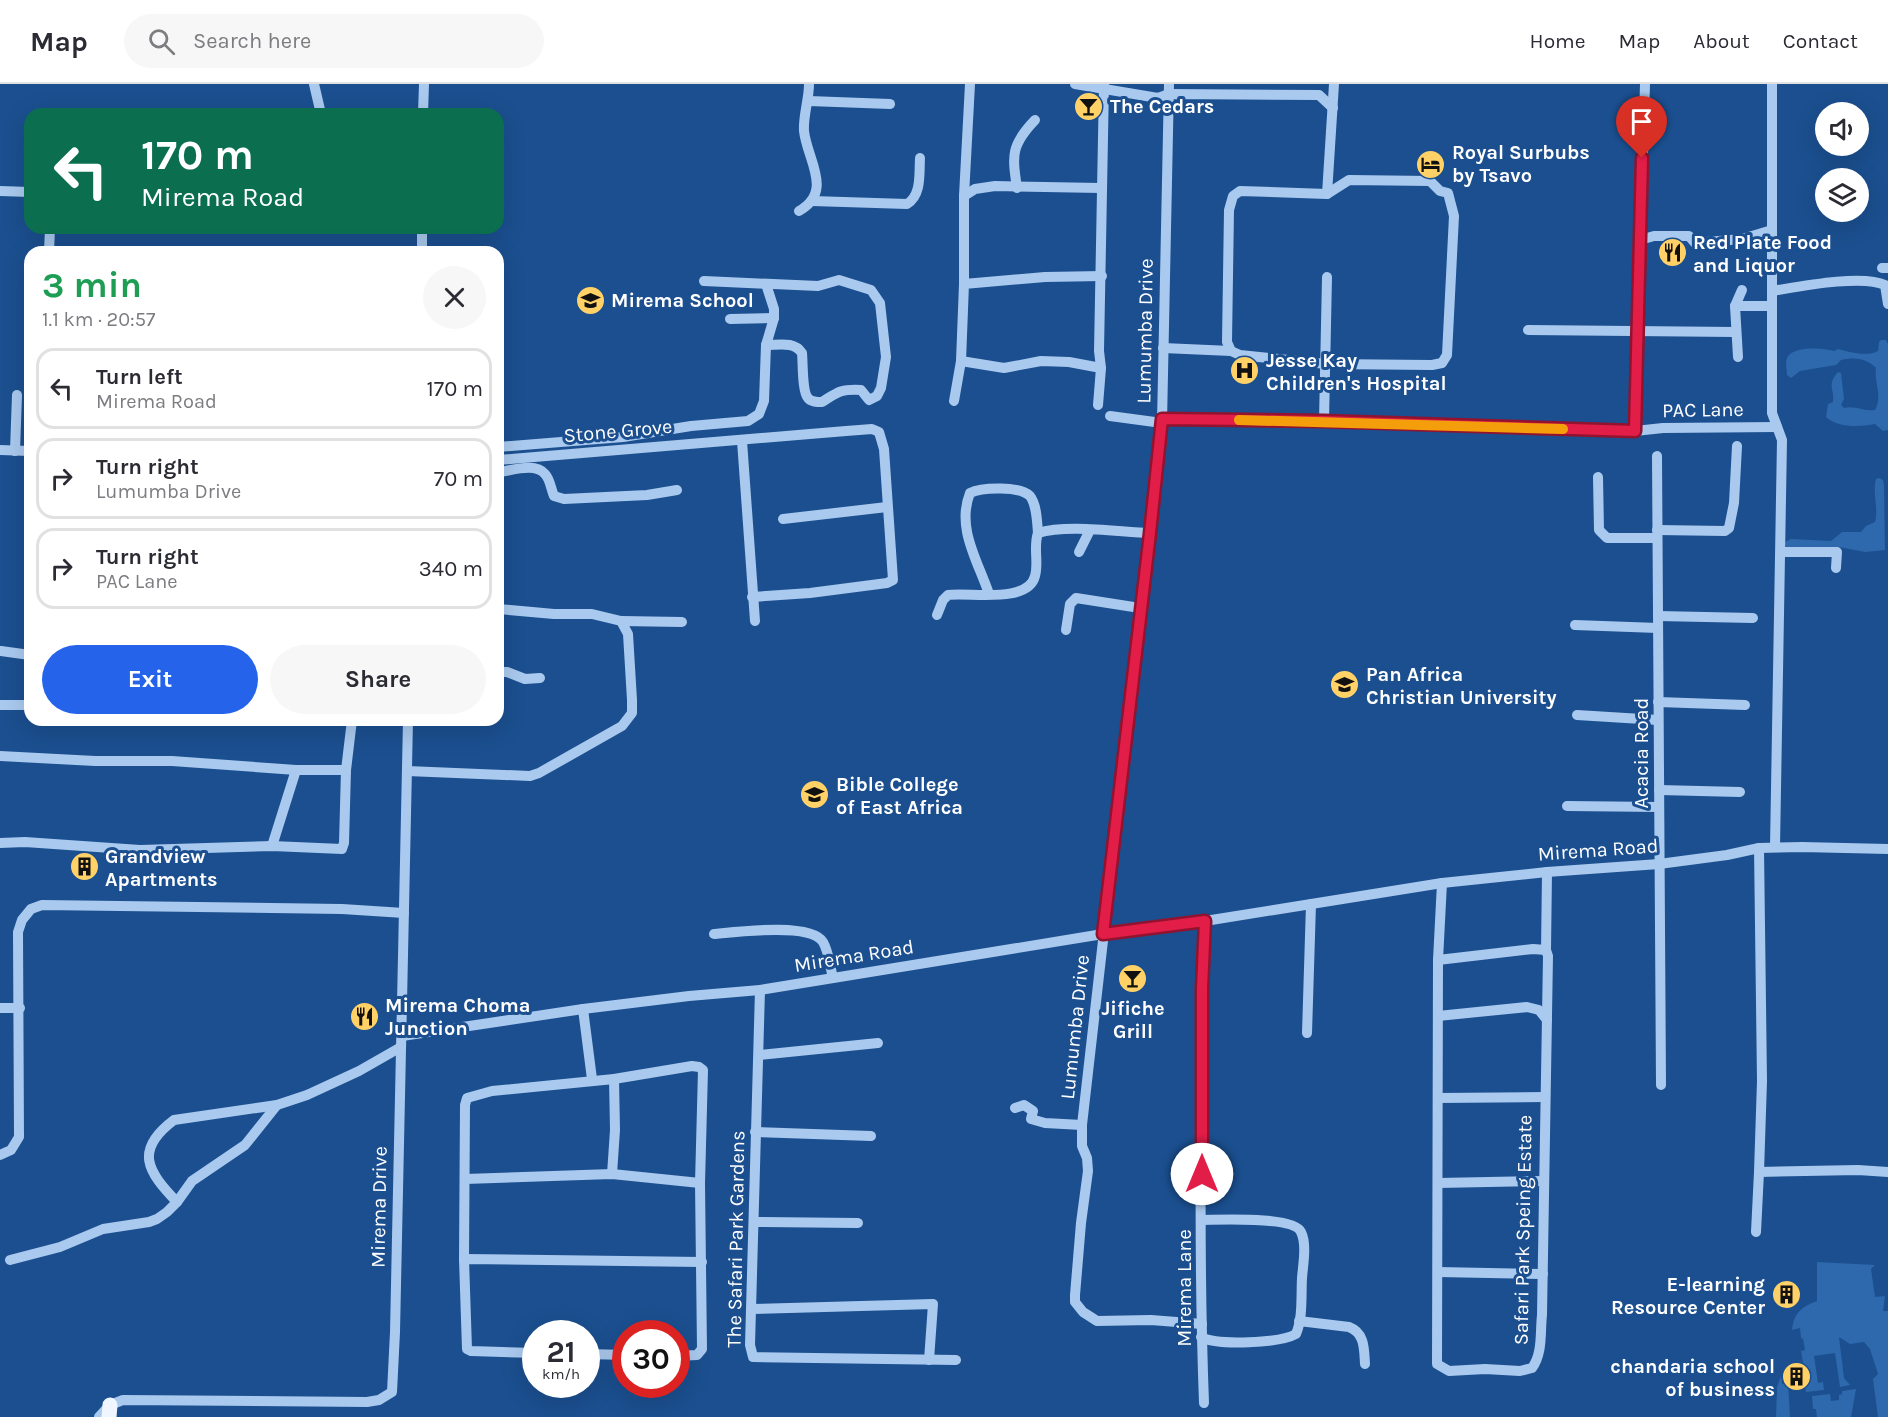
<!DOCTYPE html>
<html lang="en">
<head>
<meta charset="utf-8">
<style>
	:root { --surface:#fff; --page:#f7f7f7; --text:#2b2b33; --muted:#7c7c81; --line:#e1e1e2; --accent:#2563eb }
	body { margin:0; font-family:Karla,sans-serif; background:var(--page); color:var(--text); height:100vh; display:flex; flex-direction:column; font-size:22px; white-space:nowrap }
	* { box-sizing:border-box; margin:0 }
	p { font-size:20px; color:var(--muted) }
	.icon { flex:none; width:33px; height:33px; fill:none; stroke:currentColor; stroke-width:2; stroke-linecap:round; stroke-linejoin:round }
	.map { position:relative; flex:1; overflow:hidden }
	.sheet { position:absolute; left:24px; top:162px; width:480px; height:480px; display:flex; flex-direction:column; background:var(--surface); border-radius:18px; box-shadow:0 6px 24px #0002 }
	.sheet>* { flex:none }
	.guide { position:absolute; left:24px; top:24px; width:480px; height:126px; border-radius:18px; box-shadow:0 6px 24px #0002; background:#0b6e4f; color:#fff; overflow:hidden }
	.buttons { position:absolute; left:1815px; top:18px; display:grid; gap:12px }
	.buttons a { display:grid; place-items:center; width:54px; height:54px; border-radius:50%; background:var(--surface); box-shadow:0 6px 24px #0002; font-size:30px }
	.speed { position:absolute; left:522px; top:1236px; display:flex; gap:12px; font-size:30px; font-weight:700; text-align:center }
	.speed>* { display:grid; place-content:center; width:78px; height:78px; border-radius:50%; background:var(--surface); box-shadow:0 6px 24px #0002; line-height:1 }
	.speed small { font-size:15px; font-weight:400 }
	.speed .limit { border:9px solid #d22; background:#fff; color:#111 }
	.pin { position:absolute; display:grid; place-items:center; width:51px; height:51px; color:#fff; margin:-62px -26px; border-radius:50% 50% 50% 0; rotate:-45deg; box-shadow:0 0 6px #0007 }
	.pin .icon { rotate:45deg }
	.me { position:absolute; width:66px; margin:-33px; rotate:0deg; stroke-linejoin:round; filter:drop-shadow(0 0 4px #0008) }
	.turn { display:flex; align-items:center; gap:21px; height:126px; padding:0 18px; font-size:27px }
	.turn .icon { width:78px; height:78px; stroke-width:2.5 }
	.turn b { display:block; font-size:42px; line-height:51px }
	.round { display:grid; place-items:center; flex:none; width:63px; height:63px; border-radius:32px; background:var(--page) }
	.overview { display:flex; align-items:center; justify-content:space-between; height:102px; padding:0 18px }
	h1 { font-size:36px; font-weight:700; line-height:45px; color:#1e9e55 }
	.primary-button { display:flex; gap:12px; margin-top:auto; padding:12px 18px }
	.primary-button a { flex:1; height:69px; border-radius:36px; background:var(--accent); color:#fff; font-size:24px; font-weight:700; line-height:69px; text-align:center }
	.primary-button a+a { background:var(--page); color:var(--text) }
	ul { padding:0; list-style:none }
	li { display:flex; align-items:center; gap:18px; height:81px; margin:0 12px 9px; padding:0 6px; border:3px solid var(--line); border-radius:18px }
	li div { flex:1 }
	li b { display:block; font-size:22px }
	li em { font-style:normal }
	header { display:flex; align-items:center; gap:36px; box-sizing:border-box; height:84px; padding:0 30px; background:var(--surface); border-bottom:2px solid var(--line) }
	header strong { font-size:28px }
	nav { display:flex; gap:33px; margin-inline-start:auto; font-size:21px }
	.search { width:420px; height:54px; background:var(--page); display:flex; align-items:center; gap:15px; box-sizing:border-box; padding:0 21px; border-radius:33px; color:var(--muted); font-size:22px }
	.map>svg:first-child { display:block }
	.green { fill:#2e69ad }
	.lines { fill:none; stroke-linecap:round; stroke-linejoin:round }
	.minor { stroke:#a9c9ee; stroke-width:10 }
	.major { stroke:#f0f6ff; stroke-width:15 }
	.route-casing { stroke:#92132f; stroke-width:15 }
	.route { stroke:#e11d48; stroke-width:10 }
	.slow { stroke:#f59e0b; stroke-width:10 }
	.labels { text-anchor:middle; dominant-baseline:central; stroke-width:6; stroke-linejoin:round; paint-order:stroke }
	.poi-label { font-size:20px; font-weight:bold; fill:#fff; stroke:#1b4f8f; text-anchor:start }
	.street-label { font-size:20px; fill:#fff; stroke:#1b4f8f }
</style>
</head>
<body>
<header>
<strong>Map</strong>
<div class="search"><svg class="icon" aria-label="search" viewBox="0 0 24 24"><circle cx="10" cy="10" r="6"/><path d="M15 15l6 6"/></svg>Search here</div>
<nav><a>Home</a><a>Map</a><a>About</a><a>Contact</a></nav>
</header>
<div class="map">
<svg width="1888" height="1333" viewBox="0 0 1888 1333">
	<rect width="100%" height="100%" fill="#1b4f8f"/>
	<!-- green -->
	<g class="green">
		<path d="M1881,256H1886L1888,260V346L1883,347L1875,340C1861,343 1837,344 1826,333L1828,320L1833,318C1835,304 1826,302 1838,288L1841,289L1844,315L1841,321L1844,324C1855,321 1865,328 1875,326C1883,312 1874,299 1876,284C1866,274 1854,273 1841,276L1836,281L1800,287L1791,294L1787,291C1787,285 1784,276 1789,271C1798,262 1824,264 1834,267L1838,265C1849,268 1867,273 1878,267L1879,258Z"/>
		<path d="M1879,394L1883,396L1884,401L1885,466L1865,468L1839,463L1786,465L1785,458L1791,455L1831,457L1842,448H1861L1866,442L1875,438C1879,424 1872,409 1876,395Z"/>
		<path d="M1817,1178L1875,1181L1871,1185L1875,1213L1885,1212L1883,1227H1888V1333H1878L1873,1295L1878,1290L1870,1265L1864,1258L1850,1260L1839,1253L1844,1294L1850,1301L1840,1303L1835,1269L1814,1272L1818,1299L1823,1298L1824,1306L1806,1308L1804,1292L1809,1291L1808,1284H1804L1801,1267L1805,1266L1803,1255L1801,1254L1800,1244L1792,1246C1794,1228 1802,1223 1817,1217Z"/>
		<polygon points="1781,1292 1782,1300 1788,1299 1790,1333 1776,1333 1777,1303"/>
		<polygon points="1856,1305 1851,1333 1817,1333 1816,1325 1813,1325 1812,1312 1830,1310 1831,1317 1839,1316 1839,1311 1842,1310 1842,1307"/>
	</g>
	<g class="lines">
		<!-- minor -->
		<g class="minor">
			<polyline points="314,0 321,30"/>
			<polyline points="1075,0 1158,14 1169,10 1319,11 1333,24"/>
			<polyline points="1169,0 1162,339 1082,1041 1082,1062 1087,1074 1088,1087 1081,1139 1075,1211 1075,1218 1083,1228 1097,1237 1151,1236 1202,1240"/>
			<polyline points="1772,0 1772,329 1782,356 1775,763"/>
			<polyline points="809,17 890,20"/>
			<polyline points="423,30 424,0"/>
			<polygon points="1349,96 1430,97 1440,107 1448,109 1454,132 1447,271 1442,279 1432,281 1326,280 1240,271 1231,267 1227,258 1229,126 1233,112 1240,107 1327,110"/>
			<path d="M1017,104C1012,71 1011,61 1035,36"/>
			<polyline points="0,107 30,108"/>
			<polyline points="1327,110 1334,0"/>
			<polyline points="964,112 975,105 995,102 1101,104"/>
			<path d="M812,117L907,120C922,111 919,89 920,74"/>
			<path d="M799,127C834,107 807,76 804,47C803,31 809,16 809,0"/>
			<polyline points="422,144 422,168"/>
			<polyline points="1640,156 1654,152 1689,152 1695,159 1742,155 1772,146"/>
			<polyline points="49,168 50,144"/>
			<polyline points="1882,184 1888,184"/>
			<path d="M704,197L818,202L839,196L871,206L880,219L886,273L881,304L877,312L869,316L861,306C840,305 838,308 822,318C817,318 811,318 808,314C802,308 803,278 802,269C794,257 779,261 766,261"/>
			<polyline points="964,200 964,112 970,0"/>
			<path d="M1772,207C1797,203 1862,190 1885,201L1888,220"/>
			<polyline points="1735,222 1772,222"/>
			<polyline points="730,235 774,234"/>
			<polyline points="1528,246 1735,248"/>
			<polyline points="1163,264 1231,267"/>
			<polyline points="1738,273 1735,222 1742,206"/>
			<polyline points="961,277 1004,284 1041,277 1069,278 1101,284"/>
			<polyline points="954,317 961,277 964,200 1045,193 1102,192"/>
			<polyline points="1098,321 1101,284 1099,267 1104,0"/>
			<polyline points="1110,332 1162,339"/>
			<polyline points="1162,335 1324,337 1635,347 1663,344 1777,343"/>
			<polyline points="1324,337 1327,193"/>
			<polyline points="1635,347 1645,0"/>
			<polyline points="742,357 755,537"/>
			<polyline points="498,363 623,353 691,342 748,337 759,330 764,317 766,261 774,234 774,225 766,200"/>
			<polyline points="0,366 30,367"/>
			<polyline points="15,367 17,311"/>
			<polyline points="1657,372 1661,1001"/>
			<polyline points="498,376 846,347 872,345 879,348 884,365 893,496 887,499 810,509 752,513"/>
			<path d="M498,388C511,387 535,378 545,390C550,395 551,405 554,412L564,415L647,411L677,406"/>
			<polyline points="1598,393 1599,446 1607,454 1657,454"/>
			<polyline points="783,435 887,423"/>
			<polyline points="1657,446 1725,447 1729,444 1734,419 1737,362"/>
			<polyline points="1079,468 1090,446"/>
			<polyline points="1781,468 1837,468 1836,484"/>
			<path d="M989,510C978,477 956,444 970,409C982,403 1020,402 1030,412C1037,421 1037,438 1038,449"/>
			<path d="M937,531L943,516L948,511C970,508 1028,520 1035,492C1039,478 1033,463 1038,449C1067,440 1119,448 1150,449"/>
			<polyline points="1658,532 1753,534"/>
			<polyline points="621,537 682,538"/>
			<polyline points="1575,541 1658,544"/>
			<polyline points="1066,546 1070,520 1076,514 1140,524"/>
			<polyline points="1,567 30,571"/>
			<polyline points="498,588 507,588 525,595 540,594"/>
			<polyline points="1658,618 1745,621"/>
			<polyline points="0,621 30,621"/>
			<polyline points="1577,631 1658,636"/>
			<polyline points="0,672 95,677 172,677 296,686 346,686 352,636"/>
			<polyline points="407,687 530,692 539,689 622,642 632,629 632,616 628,550 621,537 592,530 554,530 498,525"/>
			<polyline points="1659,706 1740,708"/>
			<polyline points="1567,722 1659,723"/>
			<polyline points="0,759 25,758 140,766 272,762 342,765 344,759 346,686"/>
			<polyline points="272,762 296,686"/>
			<polyline points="1759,764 1762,997 1759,1088 1858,1086 1888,1088"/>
			<path d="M1442,799L1438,876L1437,1280L1449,1287L1485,1285L1520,1287L1532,1284C1543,1269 1540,1248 1542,1231L1548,872L1546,866L1547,788"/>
			<path d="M714,850C736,848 811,838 823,858C829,868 830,883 833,894"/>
			<polyline points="1438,876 1533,865 1546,866"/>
			<polyline points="760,906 750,1261 753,1273 956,1276"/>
			<polyline points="0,924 20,924"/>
			<polyline points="583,925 592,995"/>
			<polyline points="1438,932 1527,923 1539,926 1547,936"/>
			<polyline points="1307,949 1311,820"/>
			<polyline points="402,952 583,925 689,912 760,906 1103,850 1205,837 1442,799 1547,788 1659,780 1727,771 1759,764 1802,763 1888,765"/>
			<polyline points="759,971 878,959"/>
			<polyline points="1438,1014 1544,1013"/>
			<polyline points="1015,1024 1024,1021 1033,1027 1031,1035 1045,1039 1082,1041"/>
			<polyline points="755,1048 871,1052"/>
			<polyline points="0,1071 11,1066 19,1053 18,848 22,836 31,825 42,821 342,825 404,829"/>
			<polyline points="612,1090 615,1046 614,995"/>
			<polyline points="465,1095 612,1090 700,1099"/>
			<polyline points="1438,1099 1543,1097"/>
			<path d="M177,1118C147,1087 134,1066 174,1036L277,1021"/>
			<path d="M1201,1136C1219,1136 1294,1132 1301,1148C1307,1160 1303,1181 1302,1194C1301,1212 1303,1234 1296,1250C1280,1259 1218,1262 1201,1253"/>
			<polyline points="754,1138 858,1139"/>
			<polyline points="1756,1148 1759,1088"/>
			<polyline points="464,1175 465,1021 467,1014 492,1007 614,995 692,982 699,983 703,986 700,1099 702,1265 697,1271 676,1272"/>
			<polyline points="10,1176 60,1163 103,1145 149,1138 157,1135 167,1128 177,1118 192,1097 245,1061 277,1021 307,1011 359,987 401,963"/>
			<polyline points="1438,1188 1543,1190"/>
			<polyline points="751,1225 933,1220 929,1276"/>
			<path d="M1299,1237L1349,1243C1365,1249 1364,1265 1365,1280"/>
			<polyline points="536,1269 471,1267 467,1265 464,1175 702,1178"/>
			<polyline points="586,1270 626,1271"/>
			<path d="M1204,1319C1198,1159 1201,997 1205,837"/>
			<polyline points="99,1333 110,1321 123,1316 367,1318 379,1316 392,1308 395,1248 408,636"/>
		</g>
		<!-- major -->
		<polyline class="major" points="109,1333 110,1321"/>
	</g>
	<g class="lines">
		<defs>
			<polyline id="route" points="1202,1090 1202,904 1205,837 1103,850 1150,449 1162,335 1324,337 1635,347 1642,74"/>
		</defs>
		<!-- route casing -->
		<use href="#route" class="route-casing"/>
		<!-- route -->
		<use href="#route" class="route"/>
		<!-- slow -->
		<polyline class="slow" points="1239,336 1563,345"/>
	</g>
	<!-- icons -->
	<defs>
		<symbol id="bar-disc" viewBox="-11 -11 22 22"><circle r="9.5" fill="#ffd166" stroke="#1b4f8f"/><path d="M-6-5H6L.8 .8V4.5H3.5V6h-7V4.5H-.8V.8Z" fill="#111"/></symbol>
		<symbol id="hotel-disc" viewBox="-11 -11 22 22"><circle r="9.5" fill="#ffd166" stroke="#1b4f8f"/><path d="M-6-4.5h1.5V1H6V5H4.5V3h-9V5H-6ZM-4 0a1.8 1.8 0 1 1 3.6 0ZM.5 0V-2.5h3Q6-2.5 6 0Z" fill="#111"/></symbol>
		<symbol id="restaurant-disc" viewBox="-11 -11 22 22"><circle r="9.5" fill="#ffd166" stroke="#1b4f8f"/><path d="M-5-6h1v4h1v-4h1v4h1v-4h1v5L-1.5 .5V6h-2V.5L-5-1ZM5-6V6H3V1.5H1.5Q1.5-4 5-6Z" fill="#111"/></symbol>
		<symbol id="school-disc" viewBox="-11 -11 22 22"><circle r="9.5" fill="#ffd166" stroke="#1b4f8f"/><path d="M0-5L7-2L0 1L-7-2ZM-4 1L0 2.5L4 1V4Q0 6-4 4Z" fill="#111"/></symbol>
		<symbol id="hospital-disc" viewBox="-11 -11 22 22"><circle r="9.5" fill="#ffd166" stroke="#1b4f8f"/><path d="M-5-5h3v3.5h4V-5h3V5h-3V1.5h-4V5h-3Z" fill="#111"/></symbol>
		<symbol id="university-disc" viewBox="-11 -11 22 22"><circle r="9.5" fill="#ffd166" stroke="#1b4f8f"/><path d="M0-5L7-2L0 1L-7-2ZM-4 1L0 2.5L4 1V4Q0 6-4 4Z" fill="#111"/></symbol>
		<symbol id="building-disc" viewBox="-11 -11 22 22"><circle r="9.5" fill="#ffd166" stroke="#1b4f8f"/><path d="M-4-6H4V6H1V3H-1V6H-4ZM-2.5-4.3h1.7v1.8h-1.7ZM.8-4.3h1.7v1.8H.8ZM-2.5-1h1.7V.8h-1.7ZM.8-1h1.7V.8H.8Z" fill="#111"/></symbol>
	</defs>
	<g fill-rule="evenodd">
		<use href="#bar-disc" x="1072" y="6" width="33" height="33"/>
		<use href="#hotel-disc" x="1414" y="64" width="33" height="33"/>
		<use href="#restaurant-disc" x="1656" y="152" width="33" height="33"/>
		<use href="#school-disc" x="574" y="200" width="33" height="33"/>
		<use href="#hospital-disc" x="1228" y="270" width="33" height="33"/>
		<use href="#university-disc" x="1328" y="584" width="33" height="33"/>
		<use href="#university-disc" x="798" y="694" width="33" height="33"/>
		<use href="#building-disc" x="68" y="766" width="33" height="33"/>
		<use href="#bar-disc" x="1116" y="878" width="33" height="33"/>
		<use href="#restaurant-disc" x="348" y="916" width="33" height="33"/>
		<use href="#building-disc" x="1770" y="1194" width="33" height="33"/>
		<use href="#building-disc" x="1780" y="1276" width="33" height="33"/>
	</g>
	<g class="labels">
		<!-- poi labels -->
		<g class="poi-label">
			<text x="1110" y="22">The Cedars</text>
			<text x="1452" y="68">Royal Surbubs<tspan x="1452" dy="23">by Tsavo</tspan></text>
			<text x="1693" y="158">Red Plate Food<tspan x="1693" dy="23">and Liquor</tspan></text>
			<text x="611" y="216">Mirema School</text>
			<text x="1266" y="276">Jesse Kay<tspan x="1266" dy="23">Children's Hospital</tspan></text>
			<text x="1366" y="590">Pan Africa<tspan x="1366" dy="23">Christian University</tspan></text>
			<text x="836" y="700">Bible College<tspan x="836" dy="23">of East Africa</tspan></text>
			<text x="105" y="772">Grandview<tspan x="105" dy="23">Apartments</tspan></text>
			<text x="385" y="921">Mirema Choma<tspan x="385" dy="23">Junction</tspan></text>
			<text x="1133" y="924" text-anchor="middle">Jifiche<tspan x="1133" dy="23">Grill</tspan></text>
			<text x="1765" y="1200" text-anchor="end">E-learning<tspan x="1765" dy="23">Resource Center</tspan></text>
			<text x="1775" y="1282" text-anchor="end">chandaria school<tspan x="1775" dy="23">of business</tspan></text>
		</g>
		<!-- street labels -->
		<g class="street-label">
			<text transform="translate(1145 247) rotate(-89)">Lumumba Drive</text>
			<text transform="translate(1703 326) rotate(-1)">PAC Lane</text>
			<text transform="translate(618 347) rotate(-5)">Stone Grove</text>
			<text transform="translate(1641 669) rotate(-90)">Acacia Road</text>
			<text transform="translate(1598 766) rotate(-4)">Mirema Road</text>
			<text transform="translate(854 872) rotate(-9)">Mirema Road</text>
			<text transform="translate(1075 943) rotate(-84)">Lumumba Drive</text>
			<text transform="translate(379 1123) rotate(-89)">Mirema Drive</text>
			<text transform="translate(1523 1146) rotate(-89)">Safari Park Speing Estate</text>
			<text transform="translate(736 1155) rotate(-89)">The Safari Park Gardens</text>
			<text transform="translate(1184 1204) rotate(-90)">Mirema Lane</text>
		</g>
	</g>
</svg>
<div class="buttons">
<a><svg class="icon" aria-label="sound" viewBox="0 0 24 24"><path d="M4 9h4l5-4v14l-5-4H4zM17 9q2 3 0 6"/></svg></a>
<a><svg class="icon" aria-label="layers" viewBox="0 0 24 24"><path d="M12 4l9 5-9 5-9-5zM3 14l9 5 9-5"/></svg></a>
</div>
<div class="speed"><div>21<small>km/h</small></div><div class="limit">30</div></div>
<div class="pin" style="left:1642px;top:74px;background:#d93025"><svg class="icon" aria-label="arrive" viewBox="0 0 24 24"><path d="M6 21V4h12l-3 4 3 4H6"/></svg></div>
<svg class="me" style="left:1202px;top:1090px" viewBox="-20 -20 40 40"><circle r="19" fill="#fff"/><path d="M0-13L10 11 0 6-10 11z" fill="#e11d48"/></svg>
<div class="guide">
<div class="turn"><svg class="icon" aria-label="left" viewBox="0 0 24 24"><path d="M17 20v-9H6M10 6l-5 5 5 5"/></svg><div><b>170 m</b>Mirema Road</div></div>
</div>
<section class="sheet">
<div class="overview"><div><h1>3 min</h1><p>1.1 km · 20:57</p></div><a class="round"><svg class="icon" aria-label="close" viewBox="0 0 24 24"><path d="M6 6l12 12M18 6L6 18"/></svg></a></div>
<ul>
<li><svg class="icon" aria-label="left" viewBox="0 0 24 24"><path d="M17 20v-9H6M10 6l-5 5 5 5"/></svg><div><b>Turn left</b><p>Mirema Road</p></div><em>170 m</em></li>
<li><svg class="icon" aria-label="right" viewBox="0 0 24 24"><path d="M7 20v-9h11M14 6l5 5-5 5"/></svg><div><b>Turn right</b><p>Lumumba Drive</p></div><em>70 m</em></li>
<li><svg class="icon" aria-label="right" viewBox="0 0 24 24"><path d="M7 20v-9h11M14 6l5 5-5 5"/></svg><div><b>Turn right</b><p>PAC Lane</p></div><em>340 m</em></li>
</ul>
<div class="primary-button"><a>Exit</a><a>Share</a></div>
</section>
</div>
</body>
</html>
